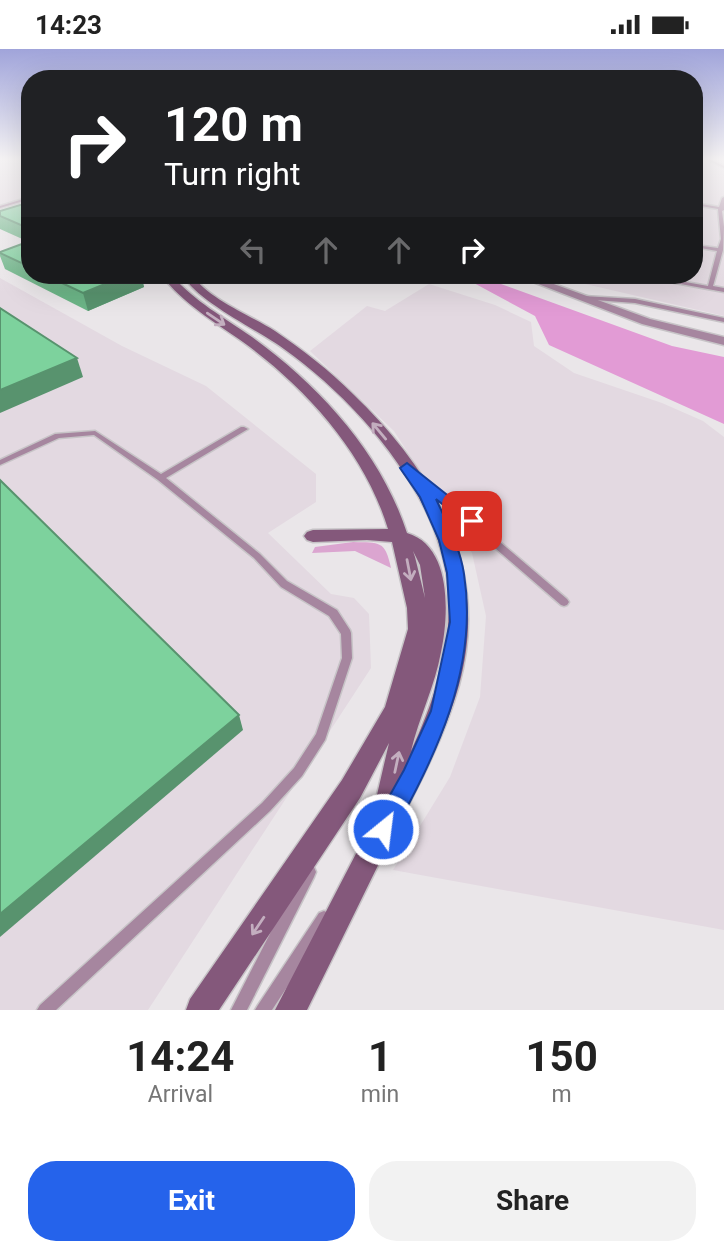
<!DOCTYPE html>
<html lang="en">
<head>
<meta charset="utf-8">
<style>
	:root { --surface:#fff; --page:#f2f2f2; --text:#222; --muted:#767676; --accent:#2563eb }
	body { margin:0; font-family:Roboto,sans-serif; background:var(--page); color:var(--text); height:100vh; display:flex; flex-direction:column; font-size:26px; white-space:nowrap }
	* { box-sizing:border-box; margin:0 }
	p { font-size:23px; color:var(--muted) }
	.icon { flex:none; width:38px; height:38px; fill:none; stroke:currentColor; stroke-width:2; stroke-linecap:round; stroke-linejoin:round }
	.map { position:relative; height:961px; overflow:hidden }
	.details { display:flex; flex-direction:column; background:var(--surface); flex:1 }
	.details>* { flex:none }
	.hud { position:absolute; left:21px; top:21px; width:682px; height:214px; border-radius:28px; box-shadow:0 7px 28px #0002; background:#202124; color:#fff; overflow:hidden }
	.pin { position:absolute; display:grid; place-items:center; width:60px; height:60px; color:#fff; margin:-30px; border-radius:14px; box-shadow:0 4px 10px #0006 }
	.me { position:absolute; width:77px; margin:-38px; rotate:29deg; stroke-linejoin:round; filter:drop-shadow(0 0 5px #0008) }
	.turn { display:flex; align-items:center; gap:24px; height:147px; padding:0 28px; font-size:32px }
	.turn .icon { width:91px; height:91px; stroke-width:2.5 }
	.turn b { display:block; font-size:49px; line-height:60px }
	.lanes { display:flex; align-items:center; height:66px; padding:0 28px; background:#0003; justify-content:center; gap:35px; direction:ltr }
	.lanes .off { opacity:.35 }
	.eta { display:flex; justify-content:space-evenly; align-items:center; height:119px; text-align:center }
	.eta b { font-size:42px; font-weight:700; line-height:49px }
	.cta { display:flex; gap:14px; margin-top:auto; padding:14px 28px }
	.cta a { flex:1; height:80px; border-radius:28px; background:var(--accent); color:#fff; font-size:28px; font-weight:700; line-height:80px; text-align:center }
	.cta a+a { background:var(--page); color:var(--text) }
	.status { display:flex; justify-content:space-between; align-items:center; height:49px; padding:0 35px; background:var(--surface); direction:ltr }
	.status svg { height:19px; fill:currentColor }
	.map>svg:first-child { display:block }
	.built { fill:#e3d9e1 }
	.green { fill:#dba5d0 }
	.forest { fill:#e29bd5 }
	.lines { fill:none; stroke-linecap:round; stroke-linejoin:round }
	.service-casing { stroke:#c7c4c7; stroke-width:3 }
	.minor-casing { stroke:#c7c4c7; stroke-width:3 }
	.secondary-casing { stroke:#c7c4c7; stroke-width:3 }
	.service { fill:#a6869f; fill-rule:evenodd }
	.minor { fill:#a6869f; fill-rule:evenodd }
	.secondary { fill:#84587b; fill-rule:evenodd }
	.wall { fill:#6cb587 }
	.shaded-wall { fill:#58936e }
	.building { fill:#7dd29d; stroke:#58936e; stroke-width:2 }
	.oneway { stroke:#c3aebf }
	.route { fill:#2563eb; stroke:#184099; stroke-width:2 }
</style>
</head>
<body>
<div class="status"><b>14:23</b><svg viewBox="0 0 49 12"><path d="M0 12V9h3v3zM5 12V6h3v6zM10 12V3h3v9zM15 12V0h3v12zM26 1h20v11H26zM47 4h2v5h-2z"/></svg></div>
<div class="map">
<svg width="724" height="961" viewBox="0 0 724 961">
	<rect width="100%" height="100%" fill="#eae6e9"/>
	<!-- built -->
	<g class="built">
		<polygon points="0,110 30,110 30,156 0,164"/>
		<polygon points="695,110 724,110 724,267 546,226 695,226"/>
		<polygon points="0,229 122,297 206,337 316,425 316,453 268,484 331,545 354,549 369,565 371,619 148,961 0,961"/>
		<polygon points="429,235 495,256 531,273 534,297 574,324 662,354 703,372 724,388 724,881 393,821 450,728 480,648 486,567 472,504 394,382 310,302 367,257 385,262"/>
	</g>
	<!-- green -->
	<path class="green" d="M353,493C380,494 385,491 391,519L355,502L312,504L315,498Z"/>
	<!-- forest -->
	<polygon class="forest" points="459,226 476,226 672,297 724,308 724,375 549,296 535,267"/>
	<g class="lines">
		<defs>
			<g id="service">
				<polygon points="19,110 30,112 30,114 20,111"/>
				<polygon points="706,110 710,110 724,117 724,119"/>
				<polygon points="30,148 30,150 0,159 0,157"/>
				<polygon points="724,148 724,161 722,162 724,178 723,201 713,237 724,239 724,243 637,227 637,226 646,226 708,237 717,202 695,198 695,196 718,199 721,190 718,160 695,156 695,154 719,158 722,149"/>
				<polygon points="583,247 635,250 724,269 724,273 635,254 581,250 581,248"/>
				<polygon points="241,378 244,378 248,380 166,429 260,505 287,532 337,561 350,581 351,584 352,609 325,691 302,727 270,762 56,961 37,961 40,956 262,754 294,719 316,685 342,609 341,585 329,567 281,538 254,509 158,431 94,386 59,389 0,416 0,411 55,385 95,382 161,425"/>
				<polygon points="417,424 420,425 567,550 569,553 567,556 564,557 561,556 414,429 413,427 414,425"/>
				<polygon points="309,816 314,818 316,823 314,828 247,961 231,961 304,818"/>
				<polygon points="324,862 329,864 331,869 329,874 272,961 255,961 258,956 319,864"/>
			</g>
			<polygon id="minor" points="515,226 529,226 650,270 724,288 724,296 642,275"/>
			<path id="secondary" d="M161,226H171C197,254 222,267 252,288C320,337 381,404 407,484C452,497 449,566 441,603C435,637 419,668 411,702C435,651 453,595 448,538C440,446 357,352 284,300C258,281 196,252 183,226H193C206,249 252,267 275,282C303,301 329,321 353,345C435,424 491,520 459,636C444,689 418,738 393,786C364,844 336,903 307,961H275L375,768L373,763L389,694L360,749L219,961H186L190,950L342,731L385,658L408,580L407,559L392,493L367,491L313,493L307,491L304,487L307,483L313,481L388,480C365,404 306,339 243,293C213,272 184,255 161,226ZM413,502L420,516L425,549L415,508Z"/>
		</defs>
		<!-- service casing -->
		<use href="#service" class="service-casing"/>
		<!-- minor casing -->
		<use href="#minor" class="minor-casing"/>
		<!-- secondary casing -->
		<use href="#secondary" class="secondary-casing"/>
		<!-- service -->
		<use href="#service" class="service"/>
		<!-- minor -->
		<use href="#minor" class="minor"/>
		<!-- secondary -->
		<use href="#secondary" class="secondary"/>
	</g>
	<!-- wall -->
	<polygon class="wall" points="30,153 30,226 141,226 144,238 88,262 5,220 0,207 0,203 29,193 0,180 0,162"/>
	<!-- shaded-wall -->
	<g class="shaded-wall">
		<polygon points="127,226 141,226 144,238 88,262 83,244"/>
		<polygon points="77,309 83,328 0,364 0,341"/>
		<polygon points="239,666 243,681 0,888 0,865"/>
	</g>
	<!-- building -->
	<g class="building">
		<polygon points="30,153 30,180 0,167 0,162"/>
		<polygon points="30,192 30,218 0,204 0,203"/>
		<polygon points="45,226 127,226 83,244"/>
		<polygon points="0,259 77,309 0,341"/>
		<polygon points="0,431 239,666 0,865"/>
	</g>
	<!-- one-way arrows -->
	<defs><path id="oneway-shaft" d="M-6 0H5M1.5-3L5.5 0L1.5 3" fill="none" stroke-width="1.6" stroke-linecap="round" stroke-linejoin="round" transform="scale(1.75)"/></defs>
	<g class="oneway">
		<use href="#oneway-shaft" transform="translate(216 270) rotate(34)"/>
		<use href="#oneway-shaft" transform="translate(379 382) rotate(-130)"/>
		<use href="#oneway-shaft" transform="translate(409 521) rotate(79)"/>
		<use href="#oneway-shaft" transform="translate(397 713) rotate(-78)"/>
		<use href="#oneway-shaft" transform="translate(258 877) rotate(124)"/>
	</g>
	<!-- sky -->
	<linearGradient id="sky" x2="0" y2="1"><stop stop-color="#a0a4da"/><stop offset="0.45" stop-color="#f6f4f5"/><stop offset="1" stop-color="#f6f4f5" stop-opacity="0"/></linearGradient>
	<rect width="724" height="244" fill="url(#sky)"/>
	<!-- route -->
	<path class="route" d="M407,414L480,472L478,475H467L436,450C447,474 460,498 464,525C479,620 435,708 391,788L383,792L374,788L371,780L404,721L431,662L450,573L447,524L439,491L420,448L400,419Z"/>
</svg>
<div class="pin" style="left:472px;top:472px;background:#d93025"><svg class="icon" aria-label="arrive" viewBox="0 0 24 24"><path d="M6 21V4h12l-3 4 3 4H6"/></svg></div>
<svg class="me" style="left:383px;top:780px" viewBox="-20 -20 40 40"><circle r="17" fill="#2563eb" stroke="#fff" stroke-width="3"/><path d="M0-11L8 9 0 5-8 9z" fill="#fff"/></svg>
<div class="hud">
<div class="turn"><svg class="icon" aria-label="right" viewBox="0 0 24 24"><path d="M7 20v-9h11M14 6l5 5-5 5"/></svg><div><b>120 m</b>Turn right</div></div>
<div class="lanes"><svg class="icon off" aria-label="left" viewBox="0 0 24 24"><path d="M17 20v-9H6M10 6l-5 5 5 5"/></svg><svg class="icon off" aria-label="ahead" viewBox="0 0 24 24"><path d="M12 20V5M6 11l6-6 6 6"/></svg><svg class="icon off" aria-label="ahead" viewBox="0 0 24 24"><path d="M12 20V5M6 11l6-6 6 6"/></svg><svg class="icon" aria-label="right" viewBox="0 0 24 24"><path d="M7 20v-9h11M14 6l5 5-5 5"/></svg></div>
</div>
</div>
<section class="details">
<div class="eta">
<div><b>14:24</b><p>Arrival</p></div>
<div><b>1</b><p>min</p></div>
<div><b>150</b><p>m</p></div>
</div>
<div class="cta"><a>Exit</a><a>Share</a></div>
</section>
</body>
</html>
